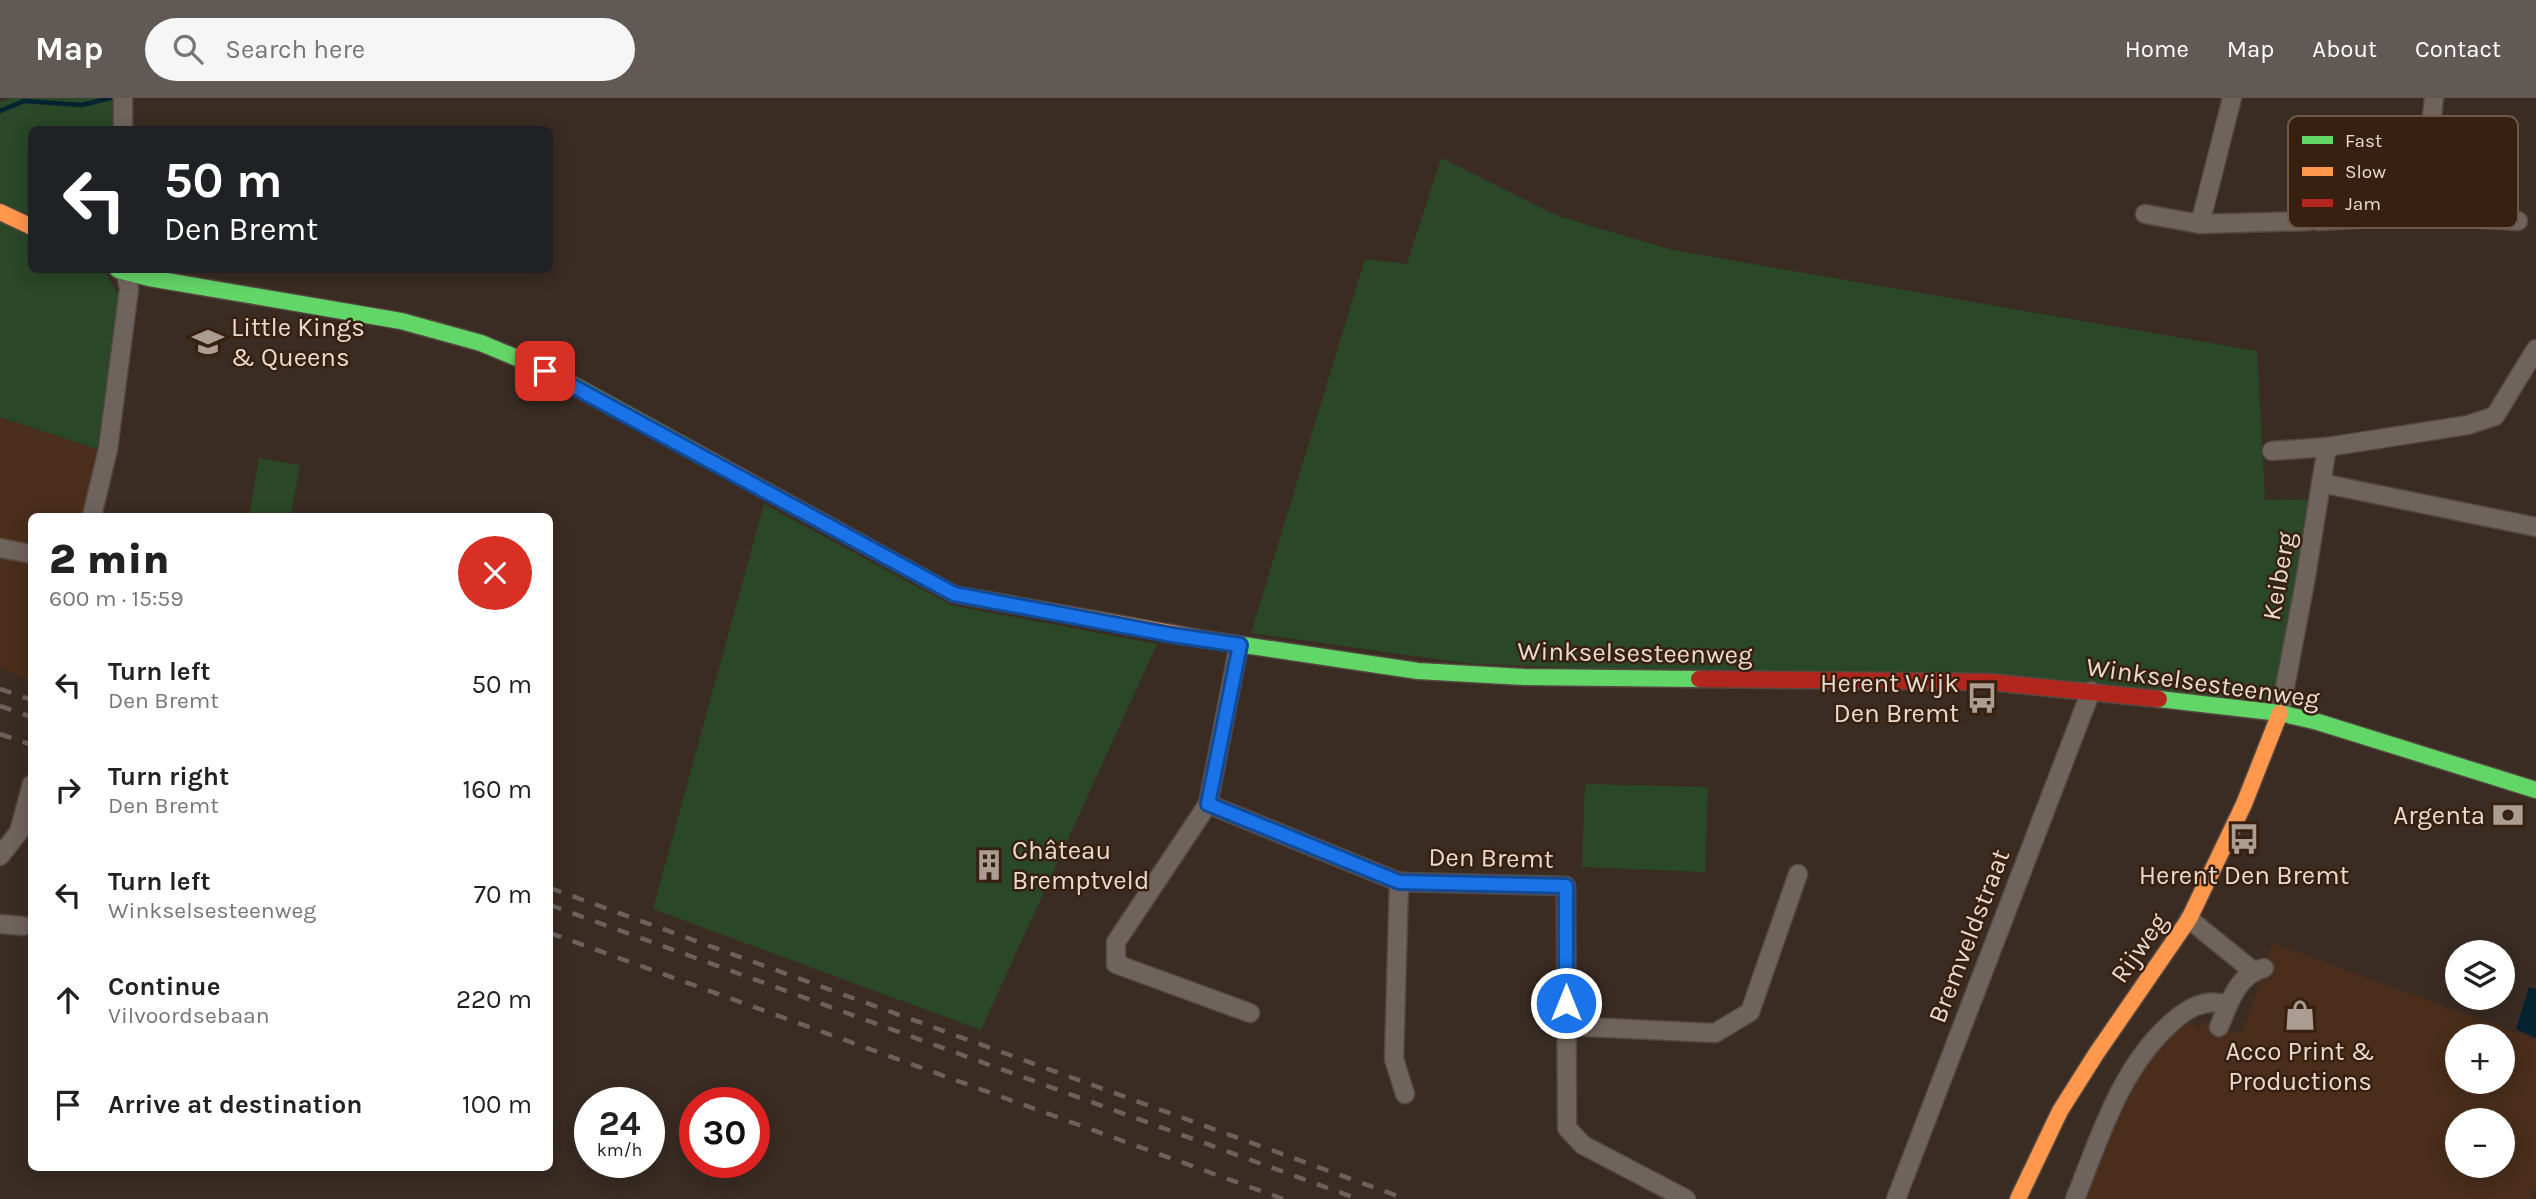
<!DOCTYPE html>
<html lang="en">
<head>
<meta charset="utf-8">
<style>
	:root { --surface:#fff; --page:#f6f6f6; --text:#222; --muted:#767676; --accent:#605955 }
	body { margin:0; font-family:Karla,sans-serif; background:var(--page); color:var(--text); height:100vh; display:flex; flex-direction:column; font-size:26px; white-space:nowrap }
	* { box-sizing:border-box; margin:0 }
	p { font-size:23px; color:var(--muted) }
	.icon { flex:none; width:38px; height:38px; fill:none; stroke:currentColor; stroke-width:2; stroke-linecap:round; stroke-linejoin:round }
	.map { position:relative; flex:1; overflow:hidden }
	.details { position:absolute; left:28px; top:415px; width:525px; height:658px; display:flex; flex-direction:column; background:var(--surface); border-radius:10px; box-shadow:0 4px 18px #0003 }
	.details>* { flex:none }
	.banner { position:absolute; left:28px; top:28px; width:525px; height:147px; border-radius:10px; box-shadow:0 4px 18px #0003; background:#202124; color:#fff; overflow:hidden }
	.buttons { position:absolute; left:2445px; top:842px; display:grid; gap:14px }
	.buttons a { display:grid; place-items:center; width:70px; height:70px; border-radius:50%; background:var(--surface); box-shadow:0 4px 18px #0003; font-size:35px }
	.speed { position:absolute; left:574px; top:989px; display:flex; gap:14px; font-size:35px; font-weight:700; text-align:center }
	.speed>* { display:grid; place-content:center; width:91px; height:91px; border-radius:50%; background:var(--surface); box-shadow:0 4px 18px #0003; line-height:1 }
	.speed small { font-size:18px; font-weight:400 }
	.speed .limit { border:10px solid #d22; background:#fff; color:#111 }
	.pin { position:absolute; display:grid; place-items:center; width:60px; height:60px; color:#fff; margin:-30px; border-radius:14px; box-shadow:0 4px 10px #0006 }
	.me { position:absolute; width:77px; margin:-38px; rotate:0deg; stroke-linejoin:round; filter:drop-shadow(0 0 5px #0008) }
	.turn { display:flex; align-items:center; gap:24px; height:147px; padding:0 21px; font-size:32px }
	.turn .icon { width:91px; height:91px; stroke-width:2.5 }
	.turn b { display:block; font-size:49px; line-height:60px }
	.round { display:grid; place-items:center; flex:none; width:74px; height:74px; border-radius:37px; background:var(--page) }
	.headline { display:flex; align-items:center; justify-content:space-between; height:119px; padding:0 21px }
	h1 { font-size:42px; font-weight:800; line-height:52px }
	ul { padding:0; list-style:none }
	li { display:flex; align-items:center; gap:21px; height:105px; padding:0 21px }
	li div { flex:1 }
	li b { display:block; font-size:26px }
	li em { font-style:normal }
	header { display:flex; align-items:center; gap:42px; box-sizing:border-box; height:98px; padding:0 35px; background:var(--accent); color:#fff }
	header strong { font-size:33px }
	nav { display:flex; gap:38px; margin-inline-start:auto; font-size:24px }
	.search { width:490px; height:63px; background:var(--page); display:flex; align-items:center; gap:18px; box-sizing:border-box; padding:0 24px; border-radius:38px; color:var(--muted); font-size:26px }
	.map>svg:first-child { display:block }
	.built { fill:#4a2e1b; fill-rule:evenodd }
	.green { fill:#2a4727 }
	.water { fill:#052231 }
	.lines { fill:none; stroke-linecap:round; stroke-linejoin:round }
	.stream { stroke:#052231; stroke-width:4.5 }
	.street-casing { stroke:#544840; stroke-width:21 }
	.fast-casing { stroke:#544840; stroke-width:19 }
	.slow-casing { stroke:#544840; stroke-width:19 }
	.jam-casing { stroke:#544840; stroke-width:19 }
	.street { stroke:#6f645d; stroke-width:18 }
	.fast { stroke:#63d668; stroke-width:16 }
	.slow { stroke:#ff974d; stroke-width:16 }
	.jam { stroke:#b3261e; stroke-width:16 }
	.rail { stroke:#6d625b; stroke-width:4.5; stroke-dasharray:12 12; stroke-linecap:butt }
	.route-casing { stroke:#114b97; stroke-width:18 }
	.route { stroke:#1a73e8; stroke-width:12 }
	.labels { text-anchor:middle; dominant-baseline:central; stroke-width:5; stroke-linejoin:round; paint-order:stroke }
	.poi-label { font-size:26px; fill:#eadacf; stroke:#382010; text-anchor:start }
	.street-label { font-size:26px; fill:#eadacf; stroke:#382010 }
	.key { fill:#382010; stroke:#6d5849; stroke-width:2 }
	.key-label { font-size:19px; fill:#eadacf }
</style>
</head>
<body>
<header>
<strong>Map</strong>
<div class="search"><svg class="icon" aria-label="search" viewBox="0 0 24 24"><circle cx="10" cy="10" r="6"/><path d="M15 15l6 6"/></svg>Search here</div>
<nav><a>Home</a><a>Map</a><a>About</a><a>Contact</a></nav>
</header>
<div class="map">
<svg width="2536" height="1101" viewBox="0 0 2536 1101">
	<rect width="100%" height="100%" fill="#3a2c23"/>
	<!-- built -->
	<g class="built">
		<polygon points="0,320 97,351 83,418 32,418 31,583 0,570"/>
		<path d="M2273,845L2536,942V1088L2531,1101H2085L2116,1021L2140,977L2156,953L2186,921L2199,931L2203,923L2242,936ZM2457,938H2502V984H2457ZM2457,1022H2502V1068H2457Z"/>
	</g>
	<!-- green -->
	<g class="green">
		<polygon points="9,0 112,0 116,7 116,31 32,32 31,121 0,105 0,4"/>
		<polygon points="1441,60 1558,118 1672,152 2257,253 2265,402 2326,401 2276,603 1464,565 1251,535 1365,161 1407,166"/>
		<polygon points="0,120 31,136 32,172 104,172 119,198 97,351 0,319"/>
		<polygon points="259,360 300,367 291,418 249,418"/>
		<polygon points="764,406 951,507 1157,546 981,932 653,811"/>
		<polygon points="1585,686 1708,689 1705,774 1582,769"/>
	</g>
	<!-- water -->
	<polygon class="water" points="2529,889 2536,891 2536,940 2516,931"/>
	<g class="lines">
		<!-- stream -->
		<polyline class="stream" points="0,13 24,3 82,7 110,0"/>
		<defs>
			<g id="street">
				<polyline points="123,32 123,0"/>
				<polyline points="2145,116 2200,126 2232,0"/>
				<polyline points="2421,117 2518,123"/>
				<polyline points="2318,123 2421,117 2434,0"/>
				<polyline points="2200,126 2309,123"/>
				<polyline points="2272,353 2327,349 2468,327 2495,318 2536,251"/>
				<polyline points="2321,385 2536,429"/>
				<polyline points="92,418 108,351 129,191 125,172"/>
				<polyline points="0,450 32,456"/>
				<polyline points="1239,547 1208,706 1116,844 1116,866 1250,915"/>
				<polyline points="2280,615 2305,484 2327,349"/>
				<polyline points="1208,706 1399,784 1394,961 1405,996"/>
				<polyline points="0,758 19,734 32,686"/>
				<polyline points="1399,784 1566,788 1567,1030 1583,1047 1686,1101"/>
				<polyline points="2189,821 2253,873"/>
				<polyline points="0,826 23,828"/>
				<polyline points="1566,928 1715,935 1750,914 1798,776"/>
				<path d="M2219,929C2229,905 2237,877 2264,870"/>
				<polyline points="1896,1101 2091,593"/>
				<path d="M2075,1101C2100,1039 2120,971 2170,926C2186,911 2205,899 2228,907"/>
			</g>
			<g id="fast">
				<polyline points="118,172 149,180 401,223 481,245 529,265 579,290 692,352"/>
				<polyline points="1210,542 1418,573 1524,579 1699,581"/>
				<polyline points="2159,601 2280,615 2318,624 2536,692"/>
			</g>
			<g id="slow">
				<polyline points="0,114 32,129"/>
				<polyline points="692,352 954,496 1210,542"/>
				<polyline points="2018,1101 2060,1013 2096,956 2189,821 2244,706 2280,615"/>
			</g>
			<polyline id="jam" points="1699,581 1990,584 2159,601"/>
		</defs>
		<!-- street casing -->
		<use href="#street" class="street-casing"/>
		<!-- fast casing -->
		<use href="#fast" class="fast-casing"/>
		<!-- slow casing -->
		<use href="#slow" class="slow-casing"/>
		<!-- jam casing -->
		<use href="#jam" class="jam-casing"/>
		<!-- street -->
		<use href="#street" class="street"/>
		<!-- fast -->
		<use href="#fast" class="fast"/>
		<!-- slow -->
		<use href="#slow" class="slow"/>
		<!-- jam -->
		<use href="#jam" class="jam"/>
		<!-- rail -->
		<g class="rail">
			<polyline points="0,591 32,602"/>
			<polyline points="0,608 32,619"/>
			<polyline points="0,636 32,647"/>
			<polyline points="550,790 1406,1101"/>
			<polyline points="550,807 1358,1101"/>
			<polyline points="550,835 1283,1101"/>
		</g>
	</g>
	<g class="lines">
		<defs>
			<polyline id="route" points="545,273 954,496 1172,537 1240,547 1208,706 1399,784 1566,788 1566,905"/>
		</defs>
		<!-- route casing -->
		<use href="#route" class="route-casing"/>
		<!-- route -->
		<use href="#route" class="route"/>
	</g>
	<!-- icons -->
	<defs>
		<symbol id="school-bare" viewBox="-9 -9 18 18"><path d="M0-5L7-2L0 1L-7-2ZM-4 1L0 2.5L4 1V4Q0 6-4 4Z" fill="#ac9d93" stroke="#382010" stroke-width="2.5" paint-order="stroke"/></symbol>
		<symbol id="bus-bare" viewBox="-9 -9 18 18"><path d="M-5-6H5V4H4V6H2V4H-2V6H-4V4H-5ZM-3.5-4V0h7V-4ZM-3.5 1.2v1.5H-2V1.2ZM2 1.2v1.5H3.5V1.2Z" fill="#ac9d93" stroke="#382010" stroke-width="2.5" paint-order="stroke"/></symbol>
		<symbol id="bank-bare" viewBox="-9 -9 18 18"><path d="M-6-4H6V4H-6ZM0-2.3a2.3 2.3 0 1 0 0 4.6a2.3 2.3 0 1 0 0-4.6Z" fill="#ac9d93" stroke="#382010" stroke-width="2.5" paint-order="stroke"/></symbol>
		<symbol id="building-bare" viewBox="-9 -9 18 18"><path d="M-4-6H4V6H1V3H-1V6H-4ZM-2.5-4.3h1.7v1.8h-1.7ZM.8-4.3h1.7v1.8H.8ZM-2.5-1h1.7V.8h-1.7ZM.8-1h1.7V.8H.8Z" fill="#ac9d93" stroke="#382010" stroke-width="2.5" paint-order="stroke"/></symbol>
		<symbol id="shop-bare" viewBox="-9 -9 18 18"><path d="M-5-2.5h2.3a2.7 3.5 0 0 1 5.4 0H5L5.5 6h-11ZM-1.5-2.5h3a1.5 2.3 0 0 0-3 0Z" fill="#ac9d93" stroke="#382010" stroke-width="2.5" paint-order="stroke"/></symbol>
	</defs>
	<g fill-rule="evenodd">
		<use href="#school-bare" x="186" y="222" width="44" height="44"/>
		<use href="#bus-bare" x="1960" y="578" width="44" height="44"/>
		<use href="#bank-bare" x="2486" y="695" width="44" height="44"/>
		<use href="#bus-bare" x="2222" y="719" width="44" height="44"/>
		<use href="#building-bare" x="967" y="745" width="44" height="44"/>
		<use href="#shop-bare" x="2278" y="895" width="44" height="44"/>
	</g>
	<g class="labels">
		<!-- poi labels -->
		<g class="poi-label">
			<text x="231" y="229">Little Kings<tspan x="231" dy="30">&amp; Queens</tspan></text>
			<text x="1959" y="585" text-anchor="end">Herent Wijk<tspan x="1959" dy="30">Den Bremt</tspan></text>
			<text x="2485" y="717" text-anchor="end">Argenta</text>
			<text x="1012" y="752">Château<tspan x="1012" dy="30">Bremptveld</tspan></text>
			<text x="2244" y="777" text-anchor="middle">Herent Den Bremt</text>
			<text x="2300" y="953" text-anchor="middle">Acco Print &amp;<tspan x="2300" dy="30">Productions</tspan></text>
		</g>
		<!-- street labels -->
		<g class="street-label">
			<text transform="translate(2279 478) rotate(-80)">Keiberg</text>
			<text transform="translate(1635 555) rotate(1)">Winkselsesteenweg</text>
			<text transform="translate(2203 585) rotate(8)">Winkselsesteenweg</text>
			<text transform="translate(1491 760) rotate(1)">Den Bremt</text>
			<text transform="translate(1969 838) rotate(-69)">Bremveldstraat</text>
			<text transform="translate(2139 850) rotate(-55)">Rijweg</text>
		</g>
	</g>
	<!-- legend -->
	<rect x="2288" y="18" width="230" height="112" rx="10" class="key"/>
	<rect x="2302" y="38" width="31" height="8" fill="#63d668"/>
	<rect x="2302" y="69" width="31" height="9" fill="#ff974d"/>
	<rect x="2302" y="101" width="31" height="8" fill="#b3261e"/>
	<g class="key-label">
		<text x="2345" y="49">Fast</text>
		<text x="2345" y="80">Slow</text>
		<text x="2345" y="112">Jam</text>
	</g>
</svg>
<div class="buttons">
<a><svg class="icon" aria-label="layers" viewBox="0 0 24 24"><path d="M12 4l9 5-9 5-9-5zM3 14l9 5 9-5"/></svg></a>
<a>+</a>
<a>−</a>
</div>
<div class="speed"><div>24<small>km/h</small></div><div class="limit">30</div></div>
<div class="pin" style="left:545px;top:273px;background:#d93025"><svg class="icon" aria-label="arrive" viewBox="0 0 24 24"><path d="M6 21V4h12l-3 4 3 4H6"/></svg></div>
<svg class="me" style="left:1566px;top:905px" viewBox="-20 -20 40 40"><circle r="17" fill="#1a73e8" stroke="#fff" stroke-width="3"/><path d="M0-11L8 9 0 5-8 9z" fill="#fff"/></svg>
<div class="banner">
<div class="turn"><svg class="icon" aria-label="left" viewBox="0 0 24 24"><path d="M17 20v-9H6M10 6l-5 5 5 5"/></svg><div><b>50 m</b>Den Bremt</div></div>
</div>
<section class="details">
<div class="headline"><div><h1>2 min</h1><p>600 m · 15:59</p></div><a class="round" style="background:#d93025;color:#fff"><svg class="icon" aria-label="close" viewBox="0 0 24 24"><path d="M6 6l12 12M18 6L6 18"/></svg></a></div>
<ul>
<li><svg class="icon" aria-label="left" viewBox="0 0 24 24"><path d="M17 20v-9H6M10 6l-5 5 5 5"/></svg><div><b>Turn left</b><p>Den Bremt</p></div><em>50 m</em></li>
<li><svg class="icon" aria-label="right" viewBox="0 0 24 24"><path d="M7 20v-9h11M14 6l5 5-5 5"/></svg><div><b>Turn right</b><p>Den Bremt</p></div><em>160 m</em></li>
<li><svg class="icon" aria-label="left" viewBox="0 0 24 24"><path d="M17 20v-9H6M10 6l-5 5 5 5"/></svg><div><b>Turn left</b><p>Winkselsesteenweg</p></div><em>70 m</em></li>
<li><svg class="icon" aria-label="ahead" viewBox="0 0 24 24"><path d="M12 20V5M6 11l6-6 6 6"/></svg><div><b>Continue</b><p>Vilvoordsebaan</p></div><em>220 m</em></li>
<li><svg class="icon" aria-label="arrive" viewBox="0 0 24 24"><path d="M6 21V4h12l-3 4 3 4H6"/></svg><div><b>Arrive at destination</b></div><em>100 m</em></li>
</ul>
</section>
</div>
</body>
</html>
